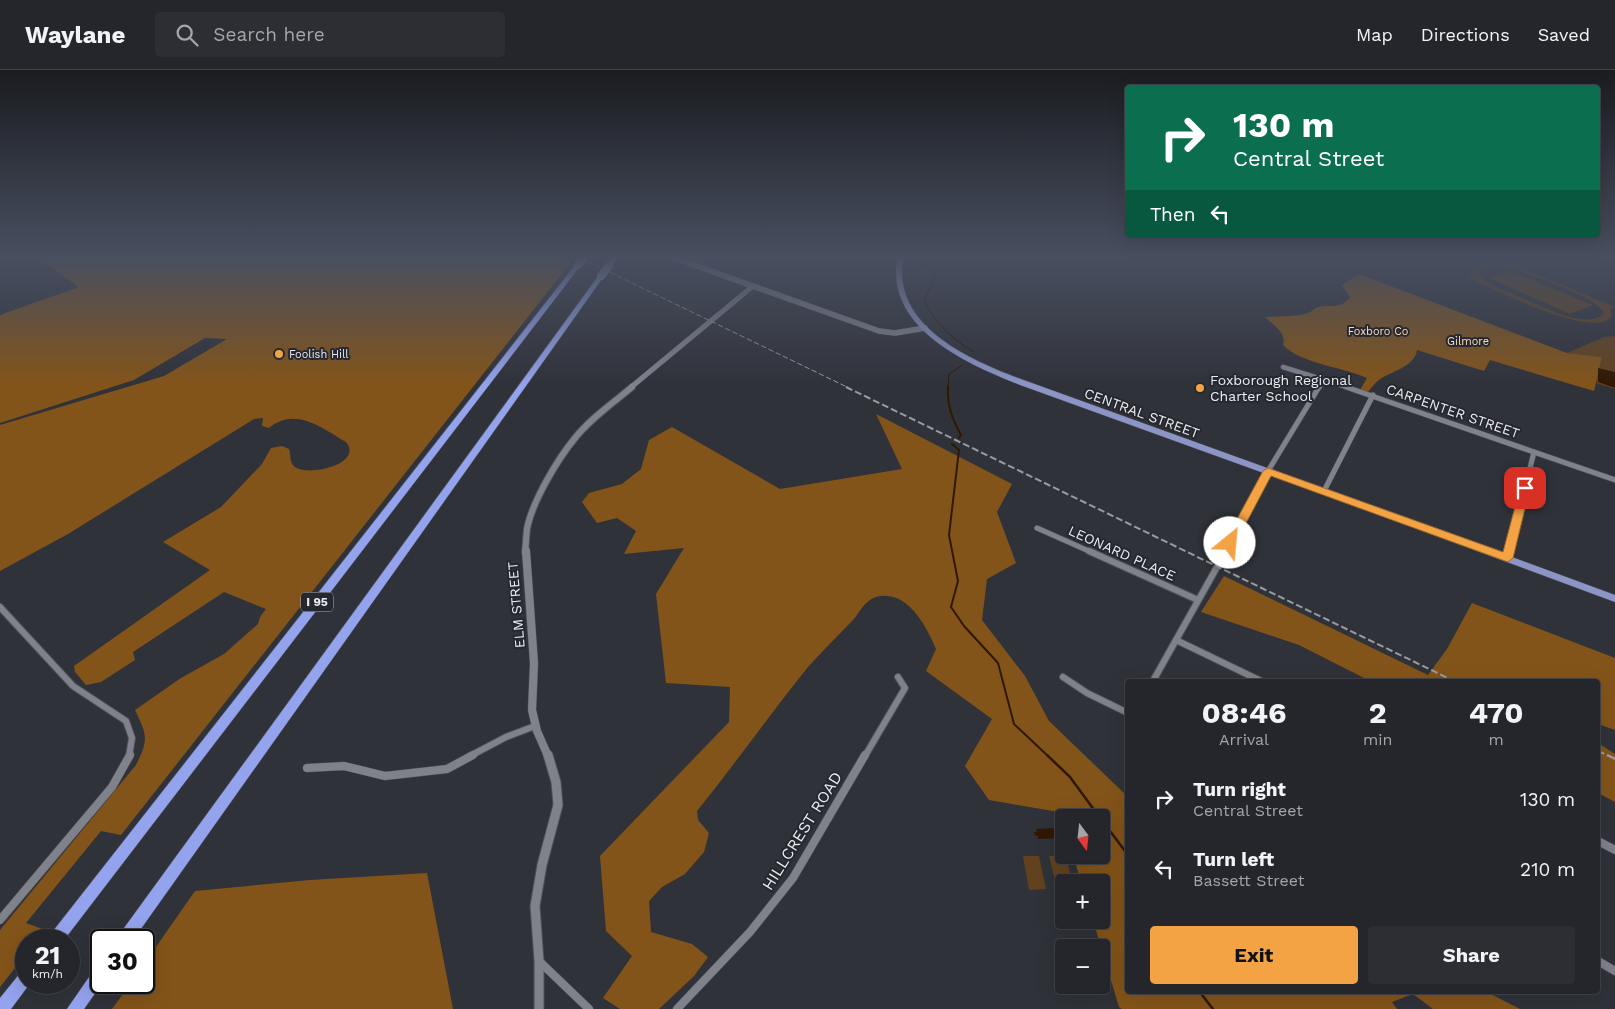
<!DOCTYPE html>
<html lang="en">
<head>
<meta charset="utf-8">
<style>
	:root { --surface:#24262c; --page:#2c2e34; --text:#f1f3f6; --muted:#a3a5a9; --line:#414348; --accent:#f4a344 }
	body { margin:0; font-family:"Work Sans",sans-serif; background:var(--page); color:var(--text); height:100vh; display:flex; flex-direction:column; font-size:19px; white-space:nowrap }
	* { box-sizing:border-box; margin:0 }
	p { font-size:16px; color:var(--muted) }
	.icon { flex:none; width:28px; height:28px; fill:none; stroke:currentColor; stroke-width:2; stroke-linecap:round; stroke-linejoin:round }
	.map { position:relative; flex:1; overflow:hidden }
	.drawer { position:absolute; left:1125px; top:609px; width:475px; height:315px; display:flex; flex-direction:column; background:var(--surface); border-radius:5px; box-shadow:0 5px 20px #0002,0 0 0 1px var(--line) }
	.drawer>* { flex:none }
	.banner { position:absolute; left:1125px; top:15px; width:475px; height:152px; border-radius:5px; box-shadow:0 5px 20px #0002,0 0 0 1px var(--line); background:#0b6e4f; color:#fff; overflow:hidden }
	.needle { width:32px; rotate:165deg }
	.fabs { position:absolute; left:1055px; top:739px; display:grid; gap:10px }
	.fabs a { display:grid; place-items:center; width:55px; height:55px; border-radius:5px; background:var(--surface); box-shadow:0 5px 20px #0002,0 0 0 1px var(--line); font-size:25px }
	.speed { position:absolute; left:15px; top:859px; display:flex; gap:10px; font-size:25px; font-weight:700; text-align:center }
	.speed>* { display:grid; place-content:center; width:65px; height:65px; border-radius:50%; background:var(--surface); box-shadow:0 5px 20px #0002,0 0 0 1px var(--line); line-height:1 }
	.speed small { font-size:12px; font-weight:400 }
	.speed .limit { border:2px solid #111; border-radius:8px; background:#fff; color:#111 }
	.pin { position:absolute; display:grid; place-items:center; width:42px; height:42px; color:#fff; margin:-21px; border-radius:10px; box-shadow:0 2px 8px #0006 }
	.me { position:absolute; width:55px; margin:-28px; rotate:28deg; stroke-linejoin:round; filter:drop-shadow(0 0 4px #0008) }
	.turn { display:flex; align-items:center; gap:18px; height:105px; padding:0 25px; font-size:22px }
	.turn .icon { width:65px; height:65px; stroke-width:2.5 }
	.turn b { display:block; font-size:35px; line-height:42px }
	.then { display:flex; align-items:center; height:48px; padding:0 25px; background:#0003; gap:10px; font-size:19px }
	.eta { display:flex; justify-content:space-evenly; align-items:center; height:85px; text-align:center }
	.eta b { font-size:30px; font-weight:700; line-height:35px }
	.primary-button { display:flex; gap:10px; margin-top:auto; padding:10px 25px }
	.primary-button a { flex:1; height:58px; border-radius:5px; background:var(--accent); color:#111; font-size:20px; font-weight:700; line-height:58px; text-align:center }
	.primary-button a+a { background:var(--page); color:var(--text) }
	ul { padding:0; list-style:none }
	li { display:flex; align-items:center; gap:15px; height:70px; padding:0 25px }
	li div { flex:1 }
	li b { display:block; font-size:19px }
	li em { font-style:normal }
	header { display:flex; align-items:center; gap:30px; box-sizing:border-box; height:70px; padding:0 25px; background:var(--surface); border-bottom:1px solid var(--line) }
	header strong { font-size:24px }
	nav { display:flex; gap:28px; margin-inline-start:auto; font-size:18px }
	.search { width:350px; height:45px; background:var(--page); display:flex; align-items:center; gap:12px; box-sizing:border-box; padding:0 18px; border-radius:5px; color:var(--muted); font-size:19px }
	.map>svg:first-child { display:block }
	.green { fill:#62421e; fill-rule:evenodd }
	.forest { fill:#835419 }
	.water { fill:#301800 }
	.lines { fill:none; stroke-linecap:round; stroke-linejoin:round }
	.stream-far2 { stroke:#301800; stroke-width:1 }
	.stream-far1 { stroke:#301800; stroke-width:2 }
	.stream { stroke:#301800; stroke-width:2.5 }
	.minor-far3-casing { stroke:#4f5157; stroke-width:5 }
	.minor-far2-casing { stroke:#4f5157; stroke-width:6 }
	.minor-far1-casing { stroke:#4f5157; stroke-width:8 }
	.minor-casing { stroke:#4f5157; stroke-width:9 }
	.tertiary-far3-casing { stroke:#4f5157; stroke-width:5.5 }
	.tertiary-far2-casing { stroke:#4f5157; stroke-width:8 }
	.tertiary-far1-casing { stroke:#4f5157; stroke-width:9 }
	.tertiary-casing { stroke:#4f5157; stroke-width:11 }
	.secondary-casing { stroke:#4f5157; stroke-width:6 }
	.primary-casing { stroke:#4f5157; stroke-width:1 }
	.motorway-casing { stroke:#4f5157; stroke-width:1 }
	.minor-far3 { stroke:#7f818b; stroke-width:4.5 }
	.minor-far2 { stroke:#7f818b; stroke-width:5 }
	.minor-far1 { stroke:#7f818b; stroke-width:6 }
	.minor { stroke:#7f818b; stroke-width:8 }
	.tertiary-far3 { stroke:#7f818b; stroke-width:5 }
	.tertiary-far2 { stroke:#7f818b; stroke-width:6 }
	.tertiary-far1 { stroke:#7f818b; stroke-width:8 }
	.tertiary { stroke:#7f818b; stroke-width:9 }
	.secondary { stroke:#7f818b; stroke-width:5.5 }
	.primary { fill:#8c95c6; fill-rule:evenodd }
	.motorway { fill:#94a3ed; fill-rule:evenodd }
	.rail-far2 { stroke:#999ba2; stroke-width:1; stroke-dasharray:5.5 2.5; stroke-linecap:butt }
	.rail-far1 { stroke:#999ba2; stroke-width:2; stroke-dasharray:7 3; stroke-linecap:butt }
	.rail { stroke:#999ba2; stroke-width:2.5; stroke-dasharray:11 5; stroke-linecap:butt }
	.motorway-bridge-casing { stroke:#4f5157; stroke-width:8; stroke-linecap:butt }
	.motorway-bridge { stroke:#94a3ed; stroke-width:8 }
	.route { fill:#f4a344; stroke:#9f6a2c }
	.poi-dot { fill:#f4a344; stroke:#262830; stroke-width:2 }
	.labels { text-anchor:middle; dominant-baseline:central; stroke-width:4; stroke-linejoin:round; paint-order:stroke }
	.far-park-label { font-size:11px; fill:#faddc0; stroke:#262830 }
	.far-poi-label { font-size:11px; fill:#ebecf2; stroke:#262830; text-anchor:start }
	.shield { fill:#262830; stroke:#b0b1b8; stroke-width:1 }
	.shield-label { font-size:12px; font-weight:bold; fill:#ebecf2 }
	.poi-label { font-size:14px; fill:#ebecf2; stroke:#262830; text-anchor:start }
	.street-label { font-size:14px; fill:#ebecf2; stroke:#262830 }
	.near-street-label { font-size:16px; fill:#ebecf2; stroke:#262830 }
</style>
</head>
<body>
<header>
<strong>Waylane</strong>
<div class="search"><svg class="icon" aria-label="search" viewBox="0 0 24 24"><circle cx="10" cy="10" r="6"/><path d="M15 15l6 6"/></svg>Search here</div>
<nav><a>Map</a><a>Directions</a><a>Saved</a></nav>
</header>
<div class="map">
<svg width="1615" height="939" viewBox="0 0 1615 939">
	<rect width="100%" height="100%" fill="#30323a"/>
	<!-- green -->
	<g class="green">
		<path d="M1487,193H1509L1615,237L1610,239L1612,246C1594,272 1491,217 1467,207L1472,205L1471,200L1477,195ZM1496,196C1515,197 1598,227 1604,243C1589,262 1537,234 1520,227C1507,221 1487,216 1479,204L1481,198Z"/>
		<polygon points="1511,201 1593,235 1570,244 1489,208"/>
		<polygon points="1615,266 1615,319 1596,313 1602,287 1567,283 1604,267"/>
		<polygon points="1023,786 1039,786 1046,819 1029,820"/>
		<polygon points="1049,786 1066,786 1072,812 1064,812 1064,819 1057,819"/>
	</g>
	<!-- forest -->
	<g class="forest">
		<path d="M33,185H557L571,192L121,765L101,761L26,853L45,860L37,870H26V884L0,917V860L136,695C149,669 147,665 135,640L181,608L224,584L258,554L260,547L266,539L224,522L133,582L135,590L101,612L86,615L75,602L74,596L210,500L163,472L221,437L262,394L271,378L282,376L289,379C291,384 289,393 295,397C308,407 364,394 346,372C322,358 295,336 269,358L262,356L263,348L254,349L68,464L0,501V355L164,306L227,269L205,268L134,310L0,353V245L79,217Z"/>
		<path d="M1359,204L1567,283L1602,287L1594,321L1490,290L1484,301L1417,280C1415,297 1391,301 1379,310C1375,313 1371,318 1368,322L1360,320L1367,308C1343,297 1302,294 1283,275C1287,263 1273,255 1265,247C1279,246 1295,247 1308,243C1312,242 1314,238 1318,237C1331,234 1340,240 1350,227L1342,215Z"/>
		<path d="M876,344L1012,414L997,442L1016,493L987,509L982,550L1025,606L1049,651L1127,726L1128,921H1485L1520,939H1433L1413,924L1392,932L1397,939H1122L1119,937L1093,850H1101V812H1081L1073,785H1101V748H1064V756L1059,742L989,730L965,696L992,649L926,601L936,579C927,557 907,518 876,527C864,531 860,542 853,550C838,566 822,581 808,597C770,644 735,694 697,741L698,750L709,763L704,782L685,804L662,817L649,831L651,862L692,874L708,887L694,906L659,939H620L603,928L632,886L606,861L600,786L729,652L730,617L666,613L656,524L684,478L624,484L636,461L617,448L597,453L582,432L589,423L622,414L641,399L649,370L672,357L780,419L902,399Z"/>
		<polygon points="1224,506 1428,605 1447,579 1472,533 1615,588 1615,660 1598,654 1598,611 1370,611 1299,575 1201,542"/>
		<polygon points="1598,673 1615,684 1615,732 1598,723"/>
		<polygon points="427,803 453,939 112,939 131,913 144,912 144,894 195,821 310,810"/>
	</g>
	<!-- water -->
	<g class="water">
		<polygon points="1598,298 1615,302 1615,318 1598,312"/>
		<polygon points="1057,758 1060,768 1038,769 1038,766 1035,766 1034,762 1037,762 1036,759"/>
	</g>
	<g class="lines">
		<!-- stream-far2 -->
		<g class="stream-far2">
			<path d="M922,185V194L936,197L932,214L924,231C936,254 952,269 974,282"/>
			<polyline points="948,318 949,304 961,296"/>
		</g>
		<!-- stream-far1 -->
		<g class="stream-far1">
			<path d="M948,317C947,335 952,349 961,365L959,368"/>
			<polyline points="952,374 959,380 949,465 958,511 951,537 964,556 998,593 1014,654 1048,686"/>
		</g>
		<!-- stream -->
		<g class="stream">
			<polyline points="1047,685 1070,707 1100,748"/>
			<polyline points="1101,749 1128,785"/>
			<polyline points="1199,921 1213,939"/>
		</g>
		<defs>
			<g id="minor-far3">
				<polyline points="1283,297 1350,318"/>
				<polyline points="1319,318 1324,309"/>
			</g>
			<g id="minor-far2">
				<polyline points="1346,317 1615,410"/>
				<polyline points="1324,421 1373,325"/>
				<polyline points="1037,458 1091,482"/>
				<polyline points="1226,482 1268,401 1319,317"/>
				<polyline points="1509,482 1534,382"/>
			</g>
			<g id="minor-far1">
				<polyline points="1089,481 1198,530"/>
				<polyline points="1508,488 1510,481"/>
				<polyline points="0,537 73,616 126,651 132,668 129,686"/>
				<polyline points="1176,570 1261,611"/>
				<polyline points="1063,607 1087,623 1128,643"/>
				<polyline points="1153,611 1226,481"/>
				<polyline points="470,686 506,667 535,656"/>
				<polyline points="865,686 905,618 898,607"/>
			</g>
			<g id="minor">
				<polyline points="307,698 344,696 385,706 447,699 473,685"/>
				<polyline points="1598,771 1615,780"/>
				<polyline points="0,850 112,717 130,685"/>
				<polyline points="539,891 589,939"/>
				<polyline points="1598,891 1615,901"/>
				<polyline points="677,939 750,862 793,808 865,685"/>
			</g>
			<polyline id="tertiary-far3" points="630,318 753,216"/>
			<path id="tertiary-far2" d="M525,482C526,475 526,467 527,459C532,432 557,390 575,368C591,348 613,333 632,317"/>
			<polyline id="tertiary-far1" points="526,481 534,593 532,640 537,661 548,686"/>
			<polyline id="tertiary" points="539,939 539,891 535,836 542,795 558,735 556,712 548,685"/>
			<polyline id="secondary" points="666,185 879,261 895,263 925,258"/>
			<path id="primary" d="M898,185H904C888,257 974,292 1029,312L1408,449L1615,525V532L1402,453L1023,316C969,295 882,258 898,185Z"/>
			<g id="motorway">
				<polygon points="614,185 620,185 611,197 607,197 606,196"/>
				<polygon points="576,194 581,195 64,870 48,870 50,865"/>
				<polygon points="599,205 604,206 133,870 117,870 119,865"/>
				<polygon points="101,894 101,912 103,912 84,939 67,939 96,897"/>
				<polygon points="26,899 26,912 31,912 11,939 0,939 0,928 21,902"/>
			</g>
		</defs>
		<!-- minor-far3 casing -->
		<use href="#minor-far3" class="minor-far3-casing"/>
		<!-- minor-far2 casing -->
		<use href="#minor-far2" class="minor-far2-casing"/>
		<!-- minor-far1 casing -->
		<use href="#minor-far1" class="minor-far1-casing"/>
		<!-- minor casing -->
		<use href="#minor" class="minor-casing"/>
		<!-- tertiary-far3 casing -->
		<use href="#tertiary-far3" class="tertiary-far3-casing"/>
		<!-- tertiary-far2 casing -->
		<use href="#tertiary-far2" class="tertiary-far2-casing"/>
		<!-- tertiary-far1 casing -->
		<use href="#tertiary-far1" class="tertiary-far1-casing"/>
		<!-- tertiary casing -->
		<use href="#tertiary" class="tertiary-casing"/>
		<!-- secondary casing -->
		<use href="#secondary" class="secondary-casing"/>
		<!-- primary casing -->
		<use href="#primary" class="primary-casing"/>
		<!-- motorway casing -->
		<use href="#motorway" class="motorway-casing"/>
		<!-- minor-far3 -->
		<use href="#minor-far3" class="minor-far3"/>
		<!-- minor-far2 -->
		<use href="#minor-far2" class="minor-far2"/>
		<!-- minor-far1 -->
		<use href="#minor-far1" class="minor-far1"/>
		<!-- minor -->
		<use href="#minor" class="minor"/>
		<!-- tertiary-far3 -->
		<use href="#tertiary-far3" class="tertiary-far3"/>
		<!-- tertiary-far2 -->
		<use href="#tertiary-far2" class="tertiary-far2"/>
		<!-- tertiary-far1 -->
		<use href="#tertiary-far1" class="tertiary-far1"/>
		<!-- tertiary -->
		<use href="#tertiary" class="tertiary"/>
		<!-- secondary -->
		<use href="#secondary" class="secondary"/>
		<!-- primary -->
		<use href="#primary" class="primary"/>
		<!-- motorway -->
		<use href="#motorway" class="motorway"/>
		<!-- rail-far2 -->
		<polyline class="rail-far2" points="574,185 849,318"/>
		<!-- rail-far1 -->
		<g class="rail-far1">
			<polyline points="846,317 1454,611"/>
			<polyline points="1598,681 1609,686"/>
		</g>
		<!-- rail -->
		<polyline class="rail" points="1607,685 1615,689"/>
		<defs>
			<g id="motorway-bridge">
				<polyline points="578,195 586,185"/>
				<polyline points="601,206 609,196"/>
			</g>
		</defs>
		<!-- motorway-bridge casing -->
		<use href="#motorway-bridge" class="motorway-bridge-casing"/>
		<!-- motorway-bridge -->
		<use href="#motorway-bridge" class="motorway-bridge"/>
	</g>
	<!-- sky -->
	<linearGradient id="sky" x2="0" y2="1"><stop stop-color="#1a1c20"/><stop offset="0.59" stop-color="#484f60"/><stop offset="1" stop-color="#484f60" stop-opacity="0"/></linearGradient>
	<rect width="1615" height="316" fill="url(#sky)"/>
	<!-- route -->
	<polygon class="route" points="1268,398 1503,482 1520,418 1525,415 1530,418 1513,488 1508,492 1271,406 1234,476 1226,476 1224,473 1263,401"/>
	<!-- markers -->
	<g class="poi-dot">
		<circle cx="279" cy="284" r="5"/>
		<circle cx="1200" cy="318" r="5"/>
	</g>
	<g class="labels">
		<!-- far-park labels -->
		<g class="far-park-label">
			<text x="1378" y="261">Foxboro Co</text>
			<text x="1468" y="271">Gilmore</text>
		</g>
		<!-- far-poi labels -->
		<g class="far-poi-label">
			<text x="289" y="284">Foolish Hill</text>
		</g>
		<!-- shield labels -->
		<rect class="shield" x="301" y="522.5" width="32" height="19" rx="4"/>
		<g class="shield-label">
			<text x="317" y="532">I 95</text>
		</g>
		<!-- poi labels -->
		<g class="poi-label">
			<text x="1210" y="310">Foxborough Regional<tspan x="1210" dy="16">Charter School</tspan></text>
		</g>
		<!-- street labels -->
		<g class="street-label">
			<text transform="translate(1453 341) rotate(19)">CARPENTER STREET</text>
			<text transform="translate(1142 343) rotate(20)">CENTRAL STREET</text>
			<text transform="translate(1122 483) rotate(24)">LEONARD PLACE</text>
			<text transform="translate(516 535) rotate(-95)">ELM STREET</text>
		</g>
		<!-- near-street labels -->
		<g class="near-street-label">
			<text transform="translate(802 761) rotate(-58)">HILLCREST ROAD</text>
		</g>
	</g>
</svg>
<div class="fabs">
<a><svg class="needle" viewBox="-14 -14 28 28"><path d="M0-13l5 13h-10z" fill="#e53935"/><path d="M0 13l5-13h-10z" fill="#a3a5a9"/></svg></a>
<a>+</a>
<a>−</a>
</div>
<div class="speed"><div>21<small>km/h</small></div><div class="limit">30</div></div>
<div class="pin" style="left:1525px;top:418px;background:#d93025"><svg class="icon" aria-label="arrive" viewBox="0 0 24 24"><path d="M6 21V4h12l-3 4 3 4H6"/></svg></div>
<svg class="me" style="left:1230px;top:473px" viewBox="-20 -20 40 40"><circle r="19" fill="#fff"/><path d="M0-13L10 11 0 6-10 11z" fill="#f4a344"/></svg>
<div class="banner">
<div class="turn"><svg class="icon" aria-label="right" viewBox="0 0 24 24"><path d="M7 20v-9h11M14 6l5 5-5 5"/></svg><div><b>130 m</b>Central Street</div></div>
<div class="then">Then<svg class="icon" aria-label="left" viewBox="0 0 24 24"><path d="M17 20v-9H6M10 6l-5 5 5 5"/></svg></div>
</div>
<section class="drawer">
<div class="eta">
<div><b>08:46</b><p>Arrival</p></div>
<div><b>2</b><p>min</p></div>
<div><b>470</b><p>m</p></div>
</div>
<ul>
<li><svg class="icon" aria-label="right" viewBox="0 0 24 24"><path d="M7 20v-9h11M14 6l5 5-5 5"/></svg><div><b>Turn right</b><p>Central Street</p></div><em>130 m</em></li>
<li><svg class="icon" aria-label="left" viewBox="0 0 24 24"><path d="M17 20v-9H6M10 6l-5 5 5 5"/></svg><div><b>Turn left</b><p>Bassett Street</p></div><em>210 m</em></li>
</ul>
<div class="primary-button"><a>Exit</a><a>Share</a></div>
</section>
</div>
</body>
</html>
